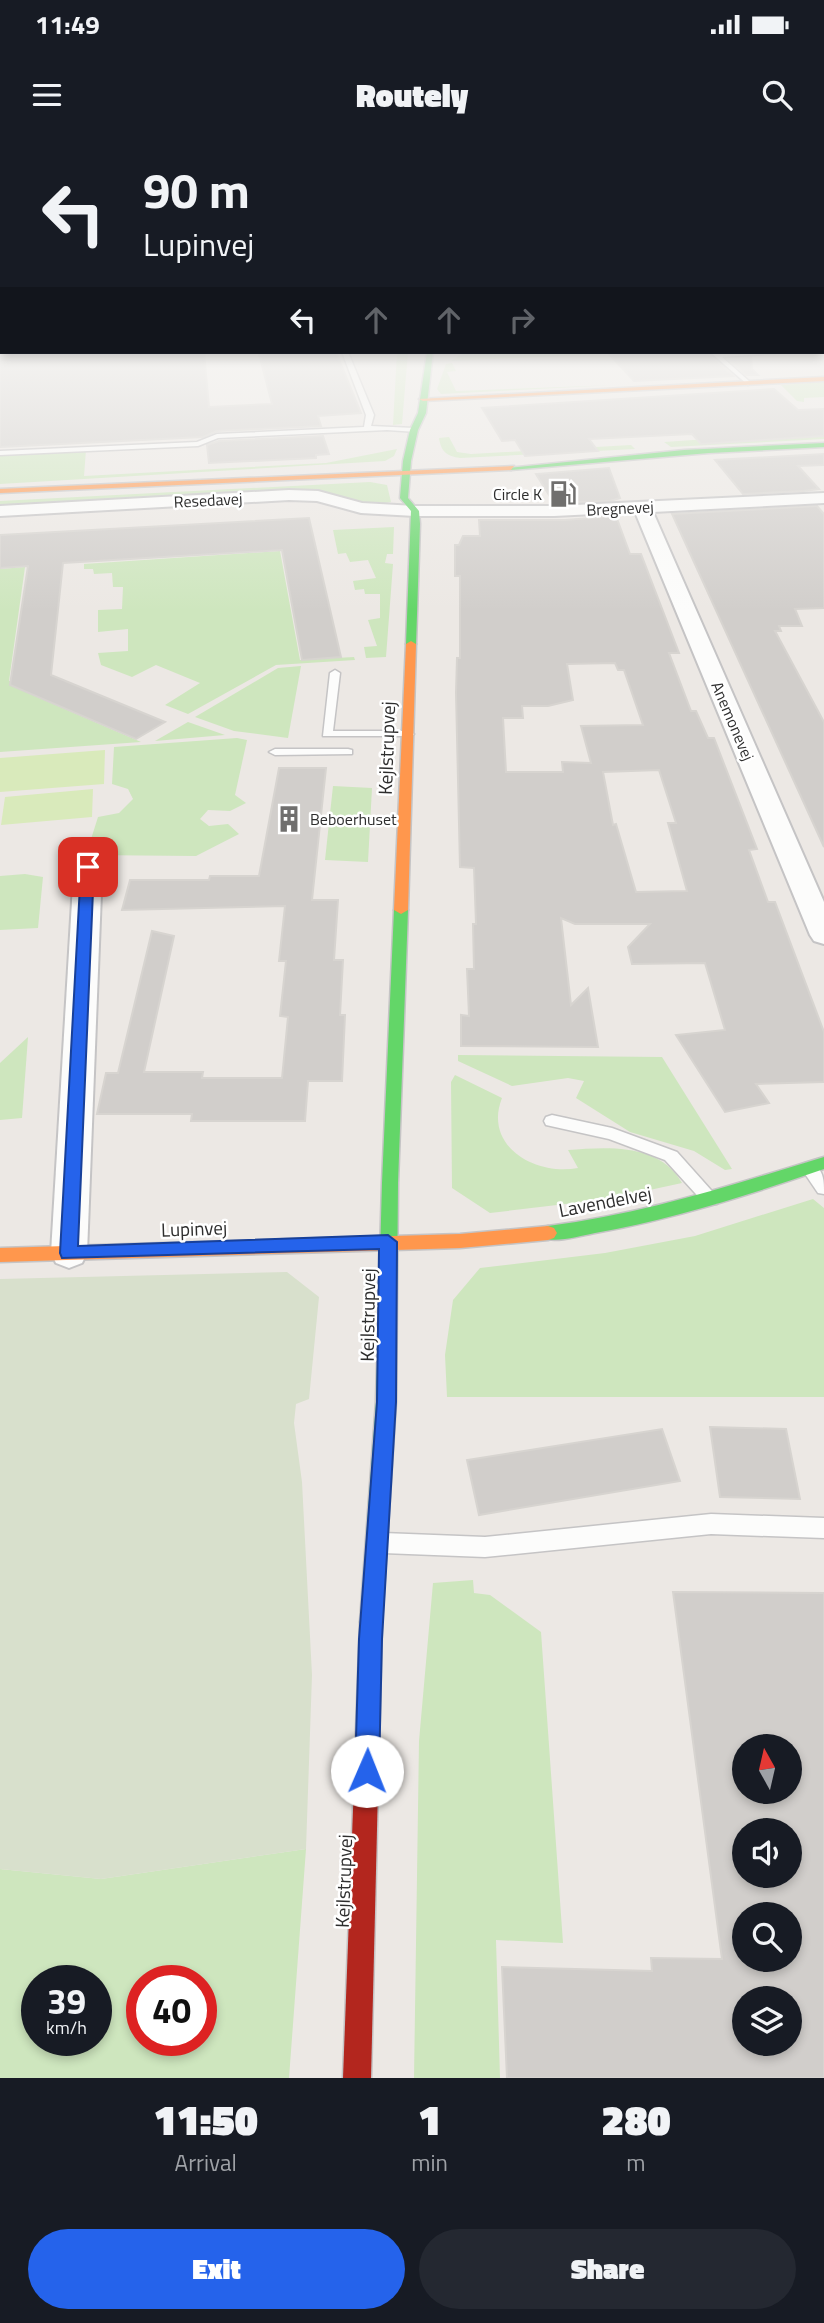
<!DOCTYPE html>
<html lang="en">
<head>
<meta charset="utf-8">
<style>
	:root { --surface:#171b24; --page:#242831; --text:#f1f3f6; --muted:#9ea1a6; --accent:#2563eb }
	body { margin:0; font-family:"Titillium Web",sans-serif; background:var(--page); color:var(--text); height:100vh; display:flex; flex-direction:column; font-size:26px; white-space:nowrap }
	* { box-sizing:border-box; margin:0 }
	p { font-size:23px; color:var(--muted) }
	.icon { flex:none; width:38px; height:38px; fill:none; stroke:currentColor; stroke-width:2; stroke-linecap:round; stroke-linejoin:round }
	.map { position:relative; height:1938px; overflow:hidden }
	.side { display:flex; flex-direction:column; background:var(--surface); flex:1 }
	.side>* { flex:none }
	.guide { position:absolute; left:0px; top:0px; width:824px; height:214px; box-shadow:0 4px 10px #0003; background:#171b24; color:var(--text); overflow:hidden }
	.needle { width:46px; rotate:352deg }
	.controls { position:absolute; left:732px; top:1594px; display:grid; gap:14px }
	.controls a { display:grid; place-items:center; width:70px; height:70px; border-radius:50%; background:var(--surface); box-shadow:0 4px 10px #0003; font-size:35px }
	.speed { position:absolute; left:21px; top:1825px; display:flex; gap:14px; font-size:35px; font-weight:700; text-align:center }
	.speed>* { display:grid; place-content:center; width:91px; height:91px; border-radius:50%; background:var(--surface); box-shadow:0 4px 10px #0003; line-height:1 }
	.speed small { font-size:18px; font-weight:400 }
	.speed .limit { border:10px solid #d22; background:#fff; color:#111 }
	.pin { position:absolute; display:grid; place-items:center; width:60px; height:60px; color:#fff; margin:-30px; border-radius:14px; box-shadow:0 4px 10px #0006 }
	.me { position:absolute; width:77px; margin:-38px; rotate:1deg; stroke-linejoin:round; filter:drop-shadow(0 0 5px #0008) }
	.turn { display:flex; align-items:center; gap:24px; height:147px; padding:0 28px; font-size:32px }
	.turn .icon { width:91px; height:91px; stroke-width:2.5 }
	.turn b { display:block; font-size:49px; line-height:60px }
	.lanes { display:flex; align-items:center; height:66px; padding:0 28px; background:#0003; justify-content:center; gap:35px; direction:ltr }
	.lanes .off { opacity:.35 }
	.eta { display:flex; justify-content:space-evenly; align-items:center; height:119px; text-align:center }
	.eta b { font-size:42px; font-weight:800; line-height:49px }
	.action { display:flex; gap:14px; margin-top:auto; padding:14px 28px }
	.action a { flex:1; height:80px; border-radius:42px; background:var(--accent); color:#fff; font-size:28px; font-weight:800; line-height:80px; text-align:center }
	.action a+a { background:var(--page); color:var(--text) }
	.status { display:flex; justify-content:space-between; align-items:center; height:49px; padding:0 35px; background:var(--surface); direction:ltr }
	.status svg { height:19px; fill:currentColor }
	header { display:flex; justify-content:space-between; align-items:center; height:91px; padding:0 28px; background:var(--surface); font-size:32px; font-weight:800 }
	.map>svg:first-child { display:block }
	.green { fill:#cee6be; fill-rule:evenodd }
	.cemetery { fill:#d8e0cc }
	.pitch { fill:#d9eabb }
	.building { fill:#d1cecb; stroke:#d7d4d0; stroke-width:2; fill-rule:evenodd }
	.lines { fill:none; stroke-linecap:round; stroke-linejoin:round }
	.lane-casing { stroke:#c5c4c5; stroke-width:3 }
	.street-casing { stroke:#c5c4c5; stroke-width:4 }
	.fast-casing { stroke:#c5c4c5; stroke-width:3 }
	.slow-casing { stroke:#c5c4c5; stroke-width:3 }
	.jam-casing { stroke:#c5c4c5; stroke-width:3 }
	.lane { fill:#fcfcfb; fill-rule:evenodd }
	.street { fill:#fcfcfb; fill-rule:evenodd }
	.fast { fill:#63d668; fill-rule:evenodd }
	.slow { fill:#ff974d; fill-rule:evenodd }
	.jam { fill:#b3261e; fill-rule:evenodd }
	.route { fill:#2563eb; stroke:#184099; stroke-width:2 }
	.labels { text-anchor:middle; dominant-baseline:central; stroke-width:5; stroke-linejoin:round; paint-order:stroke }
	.far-poi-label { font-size:16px; fill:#2e2e2e; stroke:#fff; text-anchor:end }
	.far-street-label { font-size:16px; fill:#2e2e2e; stroke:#fff }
	.street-label { font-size:19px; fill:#2e2e2e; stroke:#fff }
</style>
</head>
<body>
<div class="status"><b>11:49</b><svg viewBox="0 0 49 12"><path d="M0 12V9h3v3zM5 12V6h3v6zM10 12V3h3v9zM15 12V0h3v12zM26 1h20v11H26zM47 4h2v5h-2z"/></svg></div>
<header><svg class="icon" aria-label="menu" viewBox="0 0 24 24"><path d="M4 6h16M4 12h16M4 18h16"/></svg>Routely<svg class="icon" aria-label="search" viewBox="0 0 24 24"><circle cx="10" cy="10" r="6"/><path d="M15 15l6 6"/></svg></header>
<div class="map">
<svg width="824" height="1938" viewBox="0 0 824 1938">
	<rect width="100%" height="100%" fill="#ece8e4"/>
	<!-- green -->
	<g class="green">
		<polygon points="397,212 408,212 402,284 393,285"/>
		<polygon points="465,212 601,212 603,214 451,221"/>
		<polygon points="452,223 456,231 447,232 456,251 615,245 441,254 437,249 446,224"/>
		<polygon points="824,242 824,257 804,258 804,262 797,261 781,245"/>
		<polygon points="824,291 824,299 671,307 664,302"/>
		<path d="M449,297L457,312L471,314L631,305L635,309L460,318C447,316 441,312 439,298Z"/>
		<polygon points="397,309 394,316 385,321 0,344 0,315 86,310 84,336 326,323"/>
		<polygon points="370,342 387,345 391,362 374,365 316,351 0,367 0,361"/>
		<polygon points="394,387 393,414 387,414 385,423 393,424 386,517 366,518 364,507 377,506 368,480 380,478 380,454 365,454 364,449 355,450 353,441 376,438 368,420 350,422 346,413 338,414 333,390"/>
		<polygon points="280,411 300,520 354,517 355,520 276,525 188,574 165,565 200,543 156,525 132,537 101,525 98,513 128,511 128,489 98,492 98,470 122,469 123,447 113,447 112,433 94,434 93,429 84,429 84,424"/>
		<polygon points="25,427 9,541 27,541 42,548 30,554 141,602 0,612 0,429"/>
		<polygon points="301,526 288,598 234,591 195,577 278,528"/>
		<polygon points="188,582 225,595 155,601"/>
		<polygon points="237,598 247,600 235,655 246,663 230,671 208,670 200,679 209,686 228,684 239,694 196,716 86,715 98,677 119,673 133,659 128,649 112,644 114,607"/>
		<polygon points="333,646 372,648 368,722 325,720"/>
		<polygon points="25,734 43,737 38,788 0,790 0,736"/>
		<polygon points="28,897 22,978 0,980 0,923"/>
		<polygon points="458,915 662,917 732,1029 725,1030 694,1011 630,992 576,958 584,941 568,938 512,946 458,921"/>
		<path d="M455,935L502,958C483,1006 535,1036 578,1028L568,1010C608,1007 660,1003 682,1043L608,1059L490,1073L452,1048L451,942Z"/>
		<polygon points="813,1059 824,1068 824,1257 447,1257 445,1215 453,1160 480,1128 605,1113 695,1096"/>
		<polygon points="473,1440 474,1453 490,1455 541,1492 563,1803 496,1800 500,1938 414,1938 419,1601 433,1443"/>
		<path d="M306,1709L289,1938H0V1729L101,1739ZM37,1841H96V1900H37ZM142,1841H201V1900H142Z"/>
	</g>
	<!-- cemetery -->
	<polygon class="cemetery" points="287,1132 319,1157 309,1259 296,1264 294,1283 302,1342 312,1535 306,1709 101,1739 0,1729 0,1139"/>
	<!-- pitch -->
	<g class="pitch">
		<polygon points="105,610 104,644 0,652 0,618"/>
		<polygon points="93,649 92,677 1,685 5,657"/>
	</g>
	<!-- building -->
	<g class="building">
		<polygon points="0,212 204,212 209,267 272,264 259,214 336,212 361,273 318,276 321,286 217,291 203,297 0,307"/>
		<polygon points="607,212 707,212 733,236 634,241"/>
		<polygon points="751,217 752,229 758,235 746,235 728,219"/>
		<polygon points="774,249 798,270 824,269 824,296 701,304 692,294 589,299 598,311 525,316 515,300 502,301 482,268"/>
		<polygon points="323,296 329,314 316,315 316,318 209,323 207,305 219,301"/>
		<polygon points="824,314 824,325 798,326 819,349 804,351 743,354 715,320"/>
		<polygon points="609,328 620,358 610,361 554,363 536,334"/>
		<polygon points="817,366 824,374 824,468 795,469 802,486 779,486 781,491 775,491 824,582 824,707 672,374"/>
		<path d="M616,376L630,414H641L679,513H669L691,571H696L708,598H714L757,709L749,710L768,762H775L824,892V942L756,944L769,963L725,972L676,895L725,890L705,823L632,824L628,807L650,784H575L561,778L571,865L588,848L598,907L461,906V875L469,876L467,829H474L473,784H476L474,728L460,727L456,553L457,518H460V436H455V405H459L463,396H480L479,380H565ZM615,523L618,530H624L643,585L581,586L591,623L562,622L563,632H506L503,578H523L522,566H548L573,560L567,524ZM659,630L676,683H668L687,751L636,752L616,684L613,685L603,632Z"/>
		<polygon points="309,378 341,517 302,520 282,410 63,423 51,535 165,582 136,599 10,545 28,426 0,428 0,395"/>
		<polygon points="279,628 326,628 312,760 338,760 334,820 343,820 340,875 345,875 342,941 308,941 305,981 191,981 192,974 97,974 106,933 118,933 152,791 174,796 144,932 203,932 202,938 282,938 288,877 280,876 286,821 279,821 285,766 122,770 130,740 209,740 210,736 259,736"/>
		<polygon points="710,1287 786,1289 800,1359 720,1357"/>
		<polygon points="662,1289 680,1341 479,1375 467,1320"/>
		<path d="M673,1452L824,1453V1938H507L502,1827L652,1831L651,1818L722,1819ZM744,1606H789V1652H744ZM744,1690H789V1736H744ZM744,1774H789V1820H744ZM744,1858H789V1904H744Z"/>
	</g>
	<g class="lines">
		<defs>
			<g id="lane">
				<polygon points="822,208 824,208 824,212 821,212"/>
				<polygon points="342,212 348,212 374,275 371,286 414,288 417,292 387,290 218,298 198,306 0,315 0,311 197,302 217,294 364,287 366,275"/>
				<polygon points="710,212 718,213 790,212 722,217 750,242 748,245"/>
				<polygon points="335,530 340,533 333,591 408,591 414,594 412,596 323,596 330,533"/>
				<polygon points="348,609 352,610 352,614 275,615 269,612 275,609"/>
				<polygon points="552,975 612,988 677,1012 719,1059 717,1064 705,1064 665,1020 609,999 546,985 544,981 546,977"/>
				<path d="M809,1022C824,1027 824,1041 824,1054L818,1053L801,1028L803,1024Z"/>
				<polygon points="711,1374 824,1378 824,1398 711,1394 485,1417 383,1413 376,1410 372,1403 376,1396 383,1393 485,1397"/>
			</g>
			<g id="street">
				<polygon points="289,350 318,351 362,363 415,366 554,366 824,353 824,363 653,372 824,762 824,804 814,801 810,795 635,372 554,376 415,376 361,373 317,361 289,360 0,376 0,366"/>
				<polygon points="88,720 98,722 102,728 87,1113 82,1123 69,1128 56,1123 51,1113 74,728 78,722"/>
			</g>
			<g id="fast">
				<polygon points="427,212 433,212 426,273 418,290 411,321 408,358 419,371 420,384 416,504 411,507 406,504 411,371 400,358 403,321 410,290 418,273"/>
				<polygon points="824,303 824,307 709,313 511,330 507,328 684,310"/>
				<polygon points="401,766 408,770 398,1043 396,1262 382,1482 379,1490 371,1493 363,1490 360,1482 376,1262 382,1043 394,770"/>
				<path d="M824,1017V1029C749,1055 673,1079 595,1093C580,1096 557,1103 542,1098L539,1093L542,1088L548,1086C644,1074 732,1045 824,1017Z"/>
			</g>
			<g id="slow">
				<polygon points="824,237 824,241 423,261 419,259"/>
				<polygon points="514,326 511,330 0,353 0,349"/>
				<polygon points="411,501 416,504 408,770 401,774 394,770 406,504"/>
				<polygon points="548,1086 554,1088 557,1093 554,1098 548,1100 460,1108 0,1122 0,1108 460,1094"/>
			</g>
			<polygon id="jam" points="371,1471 379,1474 382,1482 371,1938 343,1938 360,1482 363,1474"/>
		</defs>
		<!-- lane casing -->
		<use href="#lane" class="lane-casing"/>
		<!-- street casing -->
		<use href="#street" class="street-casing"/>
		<!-- fast casing -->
		<use href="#fast" class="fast-casing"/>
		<!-- slow casing -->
		<use href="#slow" class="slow-casing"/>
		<!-- jam casing -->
		<use href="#jam" class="jam-casing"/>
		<!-- lane -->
		<use href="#lane" class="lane"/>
		<!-- street -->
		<use href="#street" class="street"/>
		<!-- fast -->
		<use href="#fast" class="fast"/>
		<!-- slow -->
		<use href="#slow" class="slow"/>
		<!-- jam -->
		<use href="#jam" class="jam"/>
	</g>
	<!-- sky -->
	<linearGradient id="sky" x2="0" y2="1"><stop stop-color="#88c2ea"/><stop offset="0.42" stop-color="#f6f5f3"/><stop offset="1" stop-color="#f6f5f3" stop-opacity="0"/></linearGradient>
	<rect width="824" height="471" fill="url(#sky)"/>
	<!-- route -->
	<polygon class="route" points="88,724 94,727 78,1106 388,1095 397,1102 396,1262 382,1499 379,1631 375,1640 367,1643 358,1640 355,1631 359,1499 377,1262 379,1109 62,1118 60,1113 81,727"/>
	<!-- icons -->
	<defs>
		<symbol id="fuel-bare" viewBox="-9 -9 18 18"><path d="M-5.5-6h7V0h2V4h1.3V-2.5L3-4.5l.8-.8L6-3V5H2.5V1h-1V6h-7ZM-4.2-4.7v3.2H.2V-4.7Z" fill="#706f6e" stroke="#fff" stroke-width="2.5" paint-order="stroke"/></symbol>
		<symbol id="building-bare" viewBox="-9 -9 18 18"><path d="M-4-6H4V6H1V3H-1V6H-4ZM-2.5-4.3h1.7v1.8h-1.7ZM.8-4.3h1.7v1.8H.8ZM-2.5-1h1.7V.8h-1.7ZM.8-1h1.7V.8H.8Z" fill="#706f6e" stroke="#fff" stroke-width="2.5" paint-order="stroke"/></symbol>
	</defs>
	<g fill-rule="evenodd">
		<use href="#fuel-bare" x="544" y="335" width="38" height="38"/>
		<use href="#building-bare" x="270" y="660" width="38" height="38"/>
	</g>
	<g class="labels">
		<!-- far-poi labels -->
		<g class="far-poi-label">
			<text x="542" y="354">Circle K</text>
			<text x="310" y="679" text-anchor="start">Beboerhuset</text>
		</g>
		<!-- far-street labels -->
		<g class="far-street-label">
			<text transform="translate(208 360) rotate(-3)">Resedavej</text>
			<text transform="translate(620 368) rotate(-3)">Bregnevej</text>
			<text transform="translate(733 581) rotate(67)">Anemonevej</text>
		</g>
		<!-- street labels -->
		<g class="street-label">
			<text transform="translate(386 608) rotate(-88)">Kejlstrupvej</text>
			<text transform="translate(605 1061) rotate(-11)">Lavendelvej</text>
			<text transform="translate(194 1088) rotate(-2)">Lupinvej</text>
			<text transform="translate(367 1175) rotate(-89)">Kejlstrupvej</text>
			<text transform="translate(343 1741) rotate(-88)">Kejlstrupvej</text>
		</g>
	</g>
</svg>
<div class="controls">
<a><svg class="needle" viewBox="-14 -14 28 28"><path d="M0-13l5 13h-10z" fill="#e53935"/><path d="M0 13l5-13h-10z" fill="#9ea1a6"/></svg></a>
<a><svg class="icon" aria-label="sound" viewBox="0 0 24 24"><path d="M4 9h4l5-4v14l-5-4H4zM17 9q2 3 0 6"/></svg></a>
<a><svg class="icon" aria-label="search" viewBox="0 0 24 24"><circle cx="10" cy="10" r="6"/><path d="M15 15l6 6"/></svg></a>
<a><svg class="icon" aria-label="layers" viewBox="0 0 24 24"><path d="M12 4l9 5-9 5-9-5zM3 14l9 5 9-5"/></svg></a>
</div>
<div class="speed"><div>39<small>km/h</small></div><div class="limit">40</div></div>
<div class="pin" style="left:88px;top:727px;background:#d93025"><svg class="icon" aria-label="arrive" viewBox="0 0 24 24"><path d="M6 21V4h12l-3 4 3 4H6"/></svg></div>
<svg class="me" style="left:367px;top:1631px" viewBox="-20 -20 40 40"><circle r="19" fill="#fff"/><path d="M0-13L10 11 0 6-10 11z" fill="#2563eb"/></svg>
<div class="guide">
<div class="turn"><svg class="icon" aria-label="left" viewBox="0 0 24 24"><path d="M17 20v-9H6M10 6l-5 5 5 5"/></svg><div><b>90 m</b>Lupinvej</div></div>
<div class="lanes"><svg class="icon" aria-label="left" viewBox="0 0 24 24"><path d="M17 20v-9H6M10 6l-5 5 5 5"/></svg><svg class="icon off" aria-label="ahead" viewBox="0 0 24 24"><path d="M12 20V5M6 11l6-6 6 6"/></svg><svg class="icon off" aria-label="ahead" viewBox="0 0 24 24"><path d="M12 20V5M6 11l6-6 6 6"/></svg><svg class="icon off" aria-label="right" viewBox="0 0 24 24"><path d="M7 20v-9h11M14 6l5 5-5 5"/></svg></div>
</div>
</div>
<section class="side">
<div class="eta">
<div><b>11:50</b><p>Arrival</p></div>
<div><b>1</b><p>min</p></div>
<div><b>280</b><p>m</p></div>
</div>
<div class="action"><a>Exit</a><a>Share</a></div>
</section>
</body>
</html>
